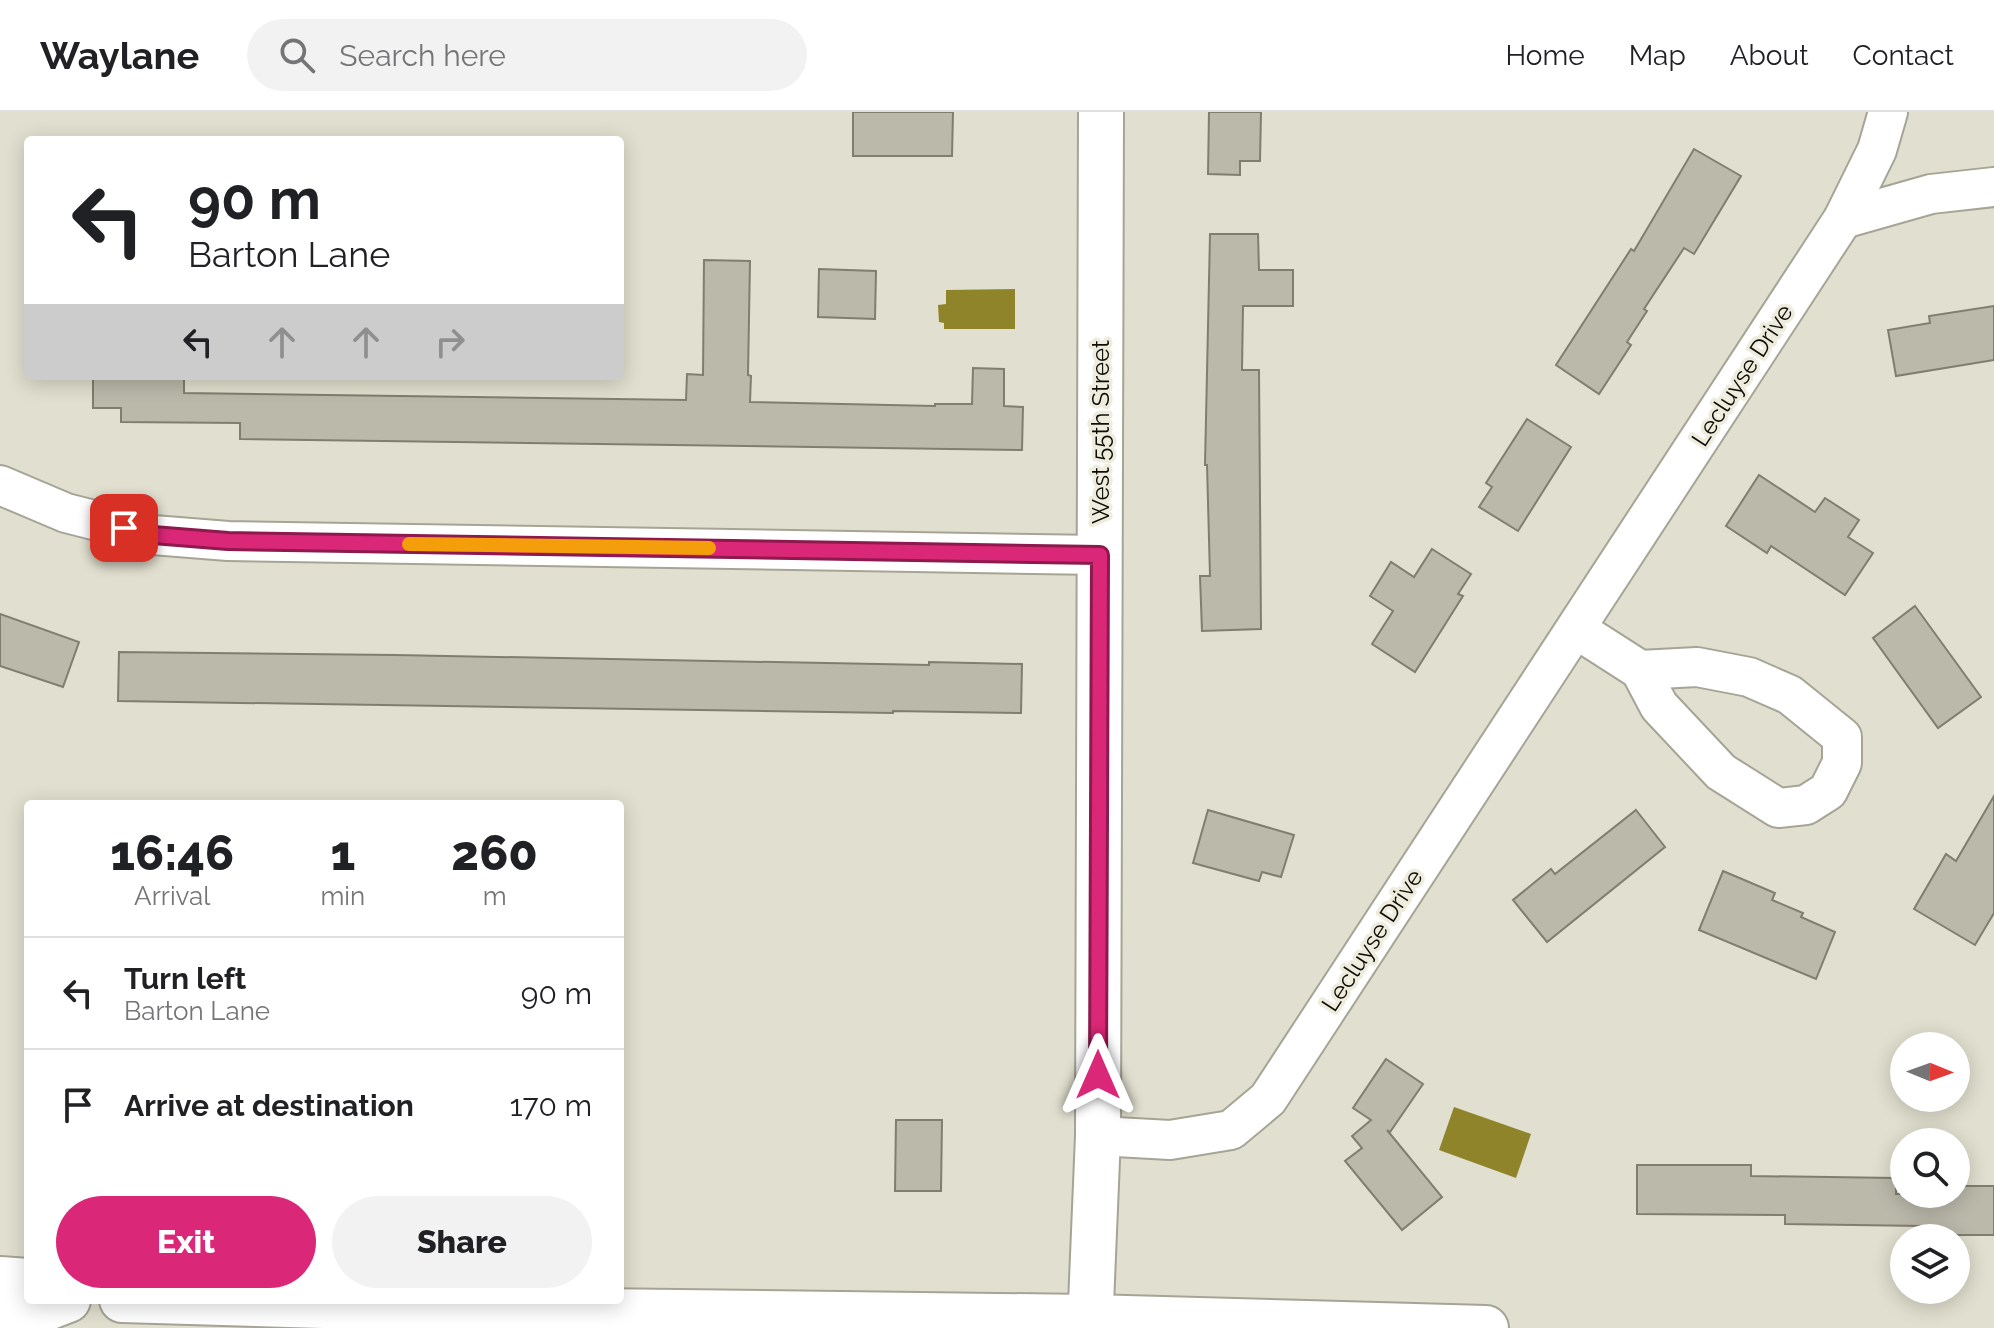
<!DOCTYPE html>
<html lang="en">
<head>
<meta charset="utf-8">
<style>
	:root { --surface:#fff; --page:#f2f2f2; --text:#202124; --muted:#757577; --line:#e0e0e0; --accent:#db2777 }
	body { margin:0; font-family:Raleway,sans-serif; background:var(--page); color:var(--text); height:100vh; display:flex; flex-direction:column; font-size:30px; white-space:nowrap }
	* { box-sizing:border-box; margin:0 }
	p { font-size:26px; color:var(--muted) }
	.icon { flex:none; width:44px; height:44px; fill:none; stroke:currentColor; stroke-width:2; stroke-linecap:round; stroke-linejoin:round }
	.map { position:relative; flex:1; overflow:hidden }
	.side { position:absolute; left:24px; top:688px; width:600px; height:504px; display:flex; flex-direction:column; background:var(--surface); border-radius:8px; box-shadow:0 4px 20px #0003 }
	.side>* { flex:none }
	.guide { position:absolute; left:24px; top:24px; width:600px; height:244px; border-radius:8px; box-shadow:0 4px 20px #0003; background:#fff; color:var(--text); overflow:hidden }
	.needle { width:52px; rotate:91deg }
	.tools { position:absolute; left:1890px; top:920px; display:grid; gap:16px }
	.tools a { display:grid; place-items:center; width:80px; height:80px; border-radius:50%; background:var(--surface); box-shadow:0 4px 20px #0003; font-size:40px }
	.pin { position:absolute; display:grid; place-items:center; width:68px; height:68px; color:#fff; margin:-34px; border-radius:16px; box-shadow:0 4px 12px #0006 }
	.me { position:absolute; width:88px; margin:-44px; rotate:0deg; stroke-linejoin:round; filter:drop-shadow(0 0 6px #0008) }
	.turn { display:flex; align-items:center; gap:28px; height:168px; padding:0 32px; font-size:36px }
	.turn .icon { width:104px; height:104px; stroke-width:2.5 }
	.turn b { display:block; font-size:56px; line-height:68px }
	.lanes { display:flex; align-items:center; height:76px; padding:0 32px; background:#0003; justify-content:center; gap:40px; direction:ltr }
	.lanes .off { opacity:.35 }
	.eta { display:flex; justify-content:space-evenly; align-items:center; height:136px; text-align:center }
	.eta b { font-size:48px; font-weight:800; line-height:56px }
	.primary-button { display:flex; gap:16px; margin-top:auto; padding:16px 32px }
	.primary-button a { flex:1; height:92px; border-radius:48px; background:var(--accent); color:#fff; font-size:32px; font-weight:800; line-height:92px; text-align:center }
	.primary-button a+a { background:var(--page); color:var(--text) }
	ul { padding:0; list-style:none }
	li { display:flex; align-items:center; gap:24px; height:112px; padding:0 32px; border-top:2px solid var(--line) }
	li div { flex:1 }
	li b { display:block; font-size:30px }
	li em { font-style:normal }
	header { display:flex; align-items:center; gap:48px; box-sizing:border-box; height:112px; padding:0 40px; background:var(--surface); border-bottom:2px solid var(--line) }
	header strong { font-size:38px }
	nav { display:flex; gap:44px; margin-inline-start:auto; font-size:28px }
	.search { width:560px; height:72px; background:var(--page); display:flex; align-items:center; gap:20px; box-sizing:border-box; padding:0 28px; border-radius:44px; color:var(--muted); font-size:30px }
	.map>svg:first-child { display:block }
	.water { fill:#90842b }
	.building { fill:#bbb9aa; stroke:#807e6f; stroke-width:2 }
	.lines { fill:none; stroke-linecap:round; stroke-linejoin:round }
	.street-casing { stroke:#a6a495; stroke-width:42 }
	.secondary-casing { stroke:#a6a495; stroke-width:48 }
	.street { stroke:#fff; stroke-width:38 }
	.secondary { stroke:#fff; stroke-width:44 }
	.route-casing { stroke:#8e194d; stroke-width:20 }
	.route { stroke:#db2777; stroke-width:14 }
	.slow { stroke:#f59e0b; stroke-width:14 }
	.labels { text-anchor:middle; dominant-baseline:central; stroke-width:7; stroke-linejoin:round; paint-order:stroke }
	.street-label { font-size:24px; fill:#0d0c07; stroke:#eeecdc }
</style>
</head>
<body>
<header>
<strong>Waylane</strong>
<div class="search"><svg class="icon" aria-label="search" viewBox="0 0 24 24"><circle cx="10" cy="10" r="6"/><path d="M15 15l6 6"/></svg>Search here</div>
<nav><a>Home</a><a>Map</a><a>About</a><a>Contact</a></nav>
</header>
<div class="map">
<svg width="1994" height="1216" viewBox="0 0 1994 1216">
	<rect width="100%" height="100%" fill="#e1dfcf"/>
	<!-- water -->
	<g class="water">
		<polygon points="1015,177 1015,217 944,217 944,211 939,210 938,193 946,192 946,178"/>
		<polygon points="1454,995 1531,1022 1516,1066 1439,1038"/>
	</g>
	<!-- building -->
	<g class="building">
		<polygon points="853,0 953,0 952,44 853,44"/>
		<polygon points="1209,0 1261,0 1260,49 1240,49 1240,63 1208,62"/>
		<polygon points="1694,37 1741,64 1694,142 1684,136 1644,197 1647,199 1627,230 1631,233 1599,282 1556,253 1631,137 1634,139"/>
		<polygon points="1210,122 1258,122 1259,158 1293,158 1293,194 1243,194 1242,258 1259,258 1261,517 1202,519 1200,464 1210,464 1207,353 1205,353"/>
		<polygon points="704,148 750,149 748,263 751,264 750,290 935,294 935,292 972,292 973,256 1004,257 1004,294 1023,295 1022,338 240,327 240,311 121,310 121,296 93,296 93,264 184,264 184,281 686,288 687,262 703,263"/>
		<polygon points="819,157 876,159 875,207 818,205"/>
		<polygon points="1994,194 1994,248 1896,264 1888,218 1930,211 1929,204"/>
		<polygon points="1527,307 1571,335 1518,419 1479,395 1492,375 1486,371"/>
		<polygon points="1759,363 1815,400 1825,386 1859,408 1848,425 1873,441 1845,483 1771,434 1767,441 1726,414"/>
		<polygon points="1432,437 1471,462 1458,482 1463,484 1415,560 1372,532 1393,499 1370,484 1391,450 1414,465"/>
		<polygon points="1915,494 1981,585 1938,616 1873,526"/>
		<polygon points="0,502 79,530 63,575 0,554"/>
		<polygon points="119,540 395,543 929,553 929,550 1022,552 1021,601 893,599 893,601 118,589"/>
		<polygon points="1994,684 1994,801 1975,833 1914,797 1946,742 1956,749"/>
		<polygon points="1208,698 1294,723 1281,765 1262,760 1259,769 1193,751"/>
		<polygon points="1636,698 1665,735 1547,830 1513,788 1551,757 1555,762"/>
		<polygon points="1723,759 1775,781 1772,788 1803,801 1801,805 1835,820 1816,867 1699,818"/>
		<polygon points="1386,947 1423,972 1390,1020 1387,1018 1442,1085 1402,1118 1345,1049 1362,1036 1352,1024 1371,1008 1353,996"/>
		<polygon points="896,1008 942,1008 941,1079 895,1079"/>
		<polygon points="1637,1053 1751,1053 1751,1064 1896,1066 1896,1082 1956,1082 1956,1074 1994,1074 1994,1123 1923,1123 1923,1114 1785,1112 1785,1103 1637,1102"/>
	</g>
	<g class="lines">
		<defs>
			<g id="street">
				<polyline points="1843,107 1931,82 1994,75"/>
				<polyline points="0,373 66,401 153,423 228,429 1100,443"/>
				<polyline points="1576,517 1640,558 1659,594 1721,660 1778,696 1806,693 1828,679 1842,651 1842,625 1790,583 1749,565 1697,555 1640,558"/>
				<polyline points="1098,1024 1170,1028 1231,1018 1268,987 1843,107 1877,38 1888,0"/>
			</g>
			<g id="secondary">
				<polyline points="0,1167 28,1169"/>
				<polyline points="122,1188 424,1197 1090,1205 1486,1216"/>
				<polyline points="0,1202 29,1203 68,1188"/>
				<polyline points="1090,1216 1098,1024 1101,0"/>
			</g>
		</defs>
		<!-- street casing -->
		<use href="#street" class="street-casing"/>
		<!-- secondary casing -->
		<use href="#secondary" class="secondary-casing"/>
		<!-- street -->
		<use href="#street" class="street"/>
		<!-- secondary -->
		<use href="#secondary" class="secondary"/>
	</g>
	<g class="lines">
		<defs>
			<polyline id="route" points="124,416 153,423 228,429 1100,443 1098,963"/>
		</defs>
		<!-- route casing -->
		<use href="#route" class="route-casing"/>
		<!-- route -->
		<use href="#route" class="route"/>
		<!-- slow -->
		<polyline class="slow" points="409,432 709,436"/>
	</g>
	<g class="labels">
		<!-- street labels -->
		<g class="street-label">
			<text transform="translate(1742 263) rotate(-57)">Lecluyse Drive</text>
			<text transform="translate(1100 320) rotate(-90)">West 55th Street</text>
			<text transform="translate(1372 828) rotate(-57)">Lecluyse Drive</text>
		</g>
	</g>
</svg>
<div class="tools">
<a><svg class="needle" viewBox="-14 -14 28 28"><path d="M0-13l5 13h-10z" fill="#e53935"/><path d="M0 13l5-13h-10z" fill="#757577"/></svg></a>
<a><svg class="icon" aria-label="search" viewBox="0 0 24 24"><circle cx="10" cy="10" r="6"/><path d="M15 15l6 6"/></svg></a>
<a><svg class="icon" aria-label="layers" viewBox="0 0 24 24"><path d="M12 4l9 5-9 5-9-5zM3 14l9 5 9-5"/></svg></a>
</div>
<div class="pin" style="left:124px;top:416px;background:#d93025"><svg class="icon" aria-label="arrive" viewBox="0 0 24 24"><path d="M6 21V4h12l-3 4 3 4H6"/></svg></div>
<svg class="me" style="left:1098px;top:963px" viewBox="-20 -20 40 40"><path d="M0-17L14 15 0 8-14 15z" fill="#db2777" stroke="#fff" stroke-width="4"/></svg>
<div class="guide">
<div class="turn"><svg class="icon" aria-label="left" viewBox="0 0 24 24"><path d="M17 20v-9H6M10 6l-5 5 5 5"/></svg><div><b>90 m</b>Barton Lane</div></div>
<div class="lanes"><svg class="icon" aria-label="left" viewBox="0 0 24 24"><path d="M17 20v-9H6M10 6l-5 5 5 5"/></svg><svg class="icon off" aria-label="ahead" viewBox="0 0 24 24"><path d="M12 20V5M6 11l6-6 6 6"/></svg><svg class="icon off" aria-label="ahead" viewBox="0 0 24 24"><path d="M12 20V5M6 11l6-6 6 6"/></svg><svg class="icon off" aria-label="right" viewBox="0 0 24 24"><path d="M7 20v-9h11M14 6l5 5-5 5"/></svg></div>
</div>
<section class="side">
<div class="eta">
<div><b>16:46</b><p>Arrival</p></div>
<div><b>1</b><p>min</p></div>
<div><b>260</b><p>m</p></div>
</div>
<ul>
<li><svg class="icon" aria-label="left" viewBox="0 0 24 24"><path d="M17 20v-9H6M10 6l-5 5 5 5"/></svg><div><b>Turn left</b><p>Barton Lane</p></div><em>90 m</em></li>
<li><svg class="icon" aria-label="arrive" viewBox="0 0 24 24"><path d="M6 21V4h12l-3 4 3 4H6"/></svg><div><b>Arrive at destination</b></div><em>170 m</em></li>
</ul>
<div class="primary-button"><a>Exit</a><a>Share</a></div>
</section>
</div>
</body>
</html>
